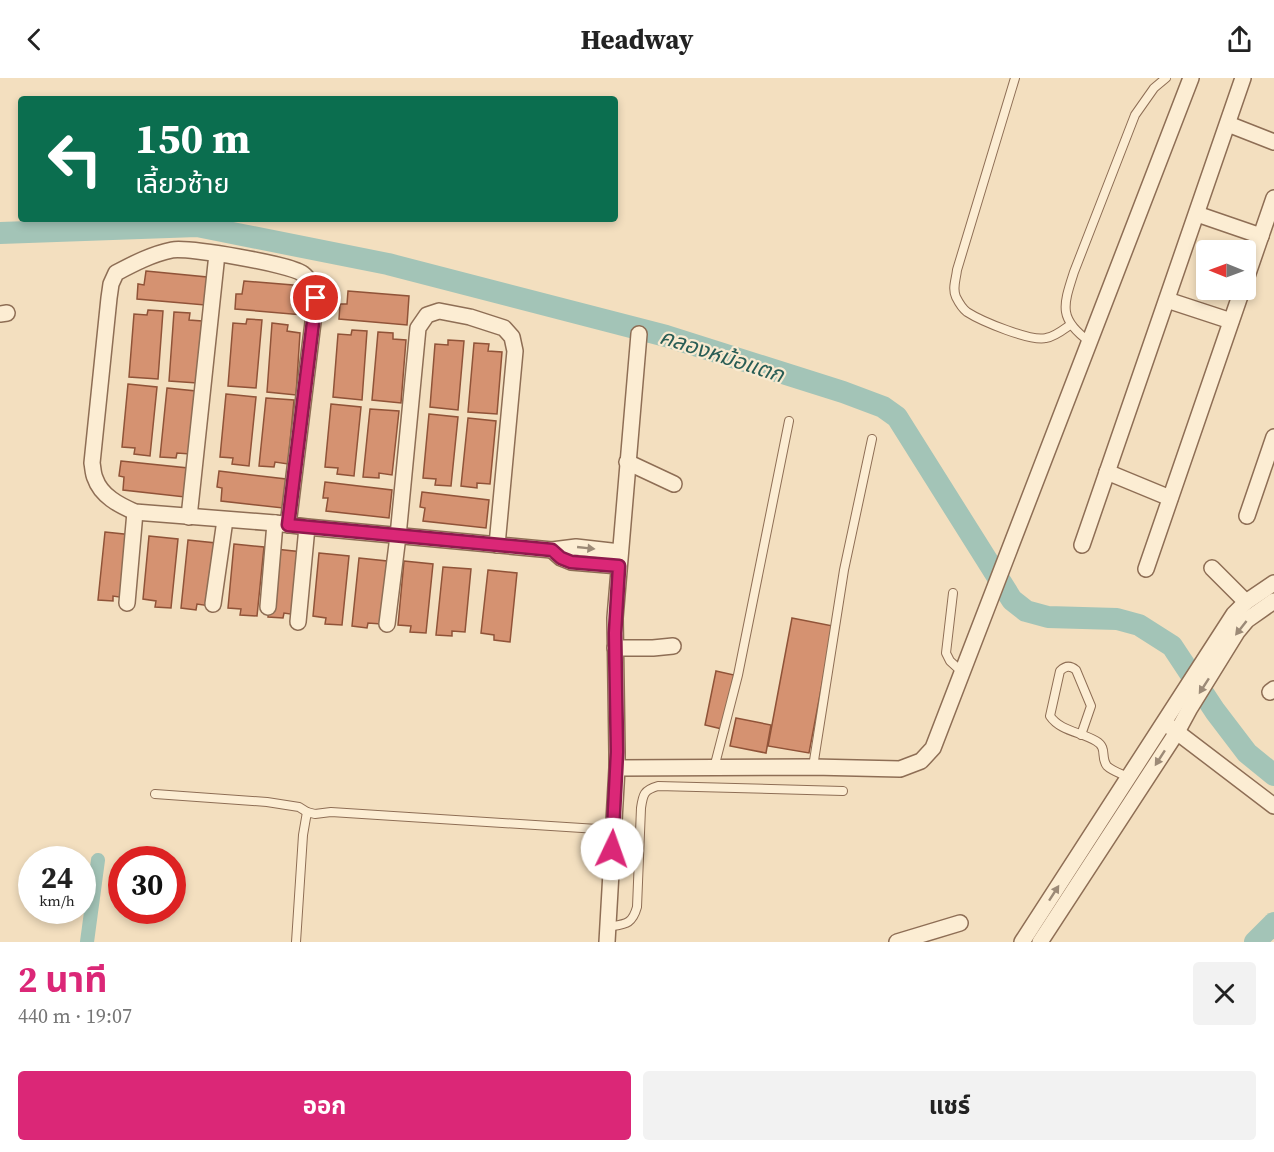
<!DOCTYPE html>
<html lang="th">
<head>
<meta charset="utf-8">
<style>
	:root { --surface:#fff; --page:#f2f2f2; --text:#222; --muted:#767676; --accent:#db2777 }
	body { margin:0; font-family:"Source Serif 4","Noto Sans Thai",serif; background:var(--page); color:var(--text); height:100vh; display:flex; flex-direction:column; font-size:22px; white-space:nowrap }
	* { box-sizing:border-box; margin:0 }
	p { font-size:20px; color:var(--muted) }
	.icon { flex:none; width:33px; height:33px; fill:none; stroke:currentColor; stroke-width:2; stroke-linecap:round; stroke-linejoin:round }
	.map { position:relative; height:864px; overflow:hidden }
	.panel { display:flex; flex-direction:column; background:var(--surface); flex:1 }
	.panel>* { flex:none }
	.top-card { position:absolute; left:18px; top:18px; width:600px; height:126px; border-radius:6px; box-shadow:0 3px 9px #0003; background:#0b6e4f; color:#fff; overflow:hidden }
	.needle { width:39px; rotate:271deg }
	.tools { position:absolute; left:1196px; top:162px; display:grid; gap:12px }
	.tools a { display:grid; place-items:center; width:60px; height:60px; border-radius:6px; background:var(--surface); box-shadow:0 3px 9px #0003; font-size:30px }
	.speed { position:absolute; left:18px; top:768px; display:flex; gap:12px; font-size:30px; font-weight:700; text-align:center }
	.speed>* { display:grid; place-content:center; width:78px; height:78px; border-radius:50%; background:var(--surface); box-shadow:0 3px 9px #0003; line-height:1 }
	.speed small { font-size:15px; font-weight:400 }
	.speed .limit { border:9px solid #d22; background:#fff; color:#111 }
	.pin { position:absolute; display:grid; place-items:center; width:51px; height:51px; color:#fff; margin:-26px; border:3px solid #fff; border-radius:50%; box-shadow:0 2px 6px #0007 }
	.me { position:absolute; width:66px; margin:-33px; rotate:3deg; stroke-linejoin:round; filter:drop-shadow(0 0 4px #0008) }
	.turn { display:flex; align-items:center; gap:21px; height:126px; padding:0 18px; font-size:27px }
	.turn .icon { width:78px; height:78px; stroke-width:2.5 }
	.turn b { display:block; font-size:42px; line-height:51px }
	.round { display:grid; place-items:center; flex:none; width:63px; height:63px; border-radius:6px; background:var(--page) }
	.head { display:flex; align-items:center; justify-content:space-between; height:102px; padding:0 18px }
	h1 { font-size:36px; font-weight:700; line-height:45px; color:var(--accent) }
	.primary-button { display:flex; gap:12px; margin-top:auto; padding:12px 18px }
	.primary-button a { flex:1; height:69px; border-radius:6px; background:var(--accent); color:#fff; font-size:24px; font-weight:700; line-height:69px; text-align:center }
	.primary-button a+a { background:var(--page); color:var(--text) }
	header { display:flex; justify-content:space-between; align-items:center; height:78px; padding:0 18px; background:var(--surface); font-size:27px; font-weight:700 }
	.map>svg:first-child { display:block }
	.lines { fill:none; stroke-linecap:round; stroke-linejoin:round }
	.canal { stroke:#a3c4b7; stroke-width:14 }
	.river { stroke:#a3c4b7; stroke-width:22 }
	.building { fill:#d59271; stroke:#905338; stroke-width:1.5 }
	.lane-casing { stroke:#8e6e55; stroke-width:10 }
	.street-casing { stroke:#8e6e55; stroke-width:18 }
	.lane { stroke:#fcedd3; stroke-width:8 }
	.street { stroke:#fcedd3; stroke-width:15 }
	.oneway { fill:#9c8a77 }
	.route-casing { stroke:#8e194d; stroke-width:15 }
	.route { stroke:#db2777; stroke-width:10 }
	.labels { text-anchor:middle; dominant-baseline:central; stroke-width:4.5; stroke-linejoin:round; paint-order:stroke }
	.water-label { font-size:22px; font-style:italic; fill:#295d55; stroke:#f9ead0 }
</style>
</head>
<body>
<header><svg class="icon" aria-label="back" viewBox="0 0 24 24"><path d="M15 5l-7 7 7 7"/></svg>Headway<svg class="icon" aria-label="share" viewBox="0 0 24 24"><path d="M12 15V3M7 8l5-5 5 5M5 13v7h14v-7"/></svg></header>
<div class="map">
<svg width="1274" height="864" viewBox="0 0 1274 864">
	<rect width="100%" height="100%" fill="#f3dfbf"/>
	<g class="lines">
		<!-- canal -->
		<polyline class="canal" points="87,864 98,782"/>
		<!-- river -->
		<g class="river">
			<polyline points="0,155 197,148 388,186 666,258 843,314 883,329 897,339 1012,522 1026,533 1048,539 1117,541 1139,547 1172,568 1215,633 1247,675 1274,697"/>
			<polyline points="1255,864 1274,845"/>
		</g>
	</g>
	<!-- building -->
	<g class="building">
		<polygon points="146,193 207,199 205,227 137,221 138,206 144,207"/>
		<polygon points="244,203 305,208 303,237 235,231 236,216 242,216"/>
		<polygon points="348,213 409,218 407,247 339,241 340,226 347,226"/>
		<polygon points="148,232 163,233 158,301 129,299 134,236 147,237"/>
		<polygon points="174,234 190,235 189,242 202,243 197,305 169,303"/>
		<polygon points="247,241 262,242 256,310 228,308 233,245 246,246"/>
		<polygon points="272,245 288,247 287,253 300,255 296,317 267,314"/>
		<polygon points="352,252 367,253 362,322 333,319 338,256 351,257"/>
		<polygon points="378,254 393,255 393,261 406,262 401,325 372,322"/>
		<polygon points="448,262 464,263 458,332 430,329 435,266 448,267"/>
		<polygon points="474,265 489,266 488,273 502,274 497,336 468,334"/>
		<polygon points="128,306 157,309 150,378 134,376 135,370 122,369"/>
		<polygon points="167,310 196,313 190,376 177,375 176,380 160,379"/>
		<polygon points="226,316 256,319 249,388 232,386 233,380 220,379"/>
		<polygon points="266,320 294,322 288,386 275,384 274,389 259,388"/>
		<polygon points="331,326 361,329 354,398 337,396 338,390 325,389"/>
		<polygon points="370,331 399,333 392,397 379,395 379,400 363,399"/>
		<polygon points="429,336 458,339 451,408 435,407 436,401 423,400"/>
		<polygon points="468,340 496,343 490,406 477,405 477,410 461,408"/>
		<polygon points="121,383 188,390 185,419 123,412 124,399 119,398"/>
		<polygon points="219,393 286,401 283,430 221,423 222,410 217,409"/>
		<polygon points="325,404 392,412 389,440 326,433 328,420 323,420"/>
		<polygon points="422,414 489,422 486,450 423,443 425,430 420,429"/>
		<polygon points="105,454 133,457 126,520 113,518 113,523 98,522"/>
		<polygon points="149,458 178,461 171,530 155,529 156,523 143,521"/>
		<polygon points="188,462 216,465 210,528 197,526 196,532 181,530"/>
		<polygon points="234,466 264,469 257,538 240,537 241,531 228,530"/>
		<polygon points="275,471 303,474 297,537 284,535 283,540 268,539"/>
		<polygon points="319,475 349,478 342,547 325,546 326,540 313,538"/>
		<polygon points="359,480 387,483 381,546 368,545 367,550 352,548"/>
		<polygon points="404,483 433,486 426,555 410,554 411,548 398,547"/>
		<polygon points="443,489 471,491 465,554 452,553 452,558 436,557"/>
		<polygon points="488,492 517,495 510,564 494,562 494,557 481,555"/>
		<polygon points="792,540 833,548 809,675 768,668"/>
		<polygon points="716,593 734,597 722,651 705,647"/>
		<polygon points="736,640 771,647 766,675 730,668"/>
	</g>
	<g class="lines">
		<defs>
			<g id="lane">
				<path d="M1015,0L957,192C956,202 952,210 956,219C959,225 963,231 967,234C981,243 1031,264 1046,260C1054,259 1063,252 1070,247"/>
				<path d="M1090,264C1058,241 1063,228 1074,194L1135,37L1154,10L1166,0"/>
				<polyline points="953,515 946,575 950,583 962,594"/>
				<path d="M1081,657L1091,628L1076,592C1070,587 1065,588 1060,593L1050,638C1060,653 1081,654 1096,663C1108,670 1100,679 1107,688C1112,693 1122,696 1128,699"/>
				<polyline points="813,689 844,492 872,361"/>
				<polyline points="714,690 738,597 789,343"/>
				<polyline points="155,716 267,724 299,729 307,734"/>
				<path d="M608,849C625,846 632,847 637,829L641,730C643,716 644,712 658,708L843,713"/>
				<polyline points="296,864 303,757 307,734 315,736 331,734 613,752"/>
			</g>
			<g id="street">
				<polyline points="1228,46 1274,64"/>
				<polyline points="1197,136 1261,158"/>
				<polyline points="1245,204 1274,120"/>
				<polyline points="1167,222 1231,243"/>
				<polyline points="0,236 7,235"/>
				<polyline points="627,384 674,406"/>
				<polyline points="1107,394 1170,420"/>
				<polyline points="1247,438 1274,359"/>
				<polyline points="189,439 217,176"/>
				<path d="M288,447L316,220C313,211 311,202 303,196C291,186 188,169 172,172C152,176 133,186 116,195L111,206L109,220L92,385C93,390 93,396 95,400C101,418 119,427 135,434L275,445L307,449L552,472L576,469L620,474"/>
				<polyline points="1082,467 1243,0"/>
				<polyline points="552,472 561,480 571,484 619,488"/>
				<polyline points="1212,490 1246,524"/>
				<polyline points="1146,491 1242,212"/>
				<polyline points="127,525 135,434"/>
				<polyline points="213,526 225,442"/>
				<polyline points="268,529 275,445"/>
				<polyline points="298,544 307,449"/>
				<polyline points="387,546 398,458 418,250 427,237 439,233 470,239 504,250 512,259 515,273 497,467"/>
				<polyline points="615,570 653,570 673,568"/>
				<polyline points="1270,614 1274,611"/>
				<polyline points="1169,648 1274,728"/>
				<polyline points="617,690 617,674 615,540 639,256"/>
				<polyline points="607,864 617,690 813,689 900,691 921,683 933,670 1191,0"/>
				<polyline points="897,864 960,845"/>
				<polyline points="1022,864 1234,536 1246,524 1274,505"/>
				<polyline points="1040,864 1177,654 1190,630 1237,554 1247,542 1274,523"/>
			</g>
		</defs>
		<!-- lane casing -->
		<use href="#lane" class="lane-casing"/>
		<!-- street casing -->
		<use href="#street" class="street-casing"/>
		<!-- lane -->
		<use href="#lane" class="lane"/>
		<!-- street -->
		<use href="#street" class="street"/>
	</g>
	<!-- one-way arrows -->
	<defs><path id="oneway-solid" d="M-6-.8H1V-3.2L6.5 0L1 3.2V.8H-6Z" transform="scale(1.5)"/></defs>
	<g class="oneway">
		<use href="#oneway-solid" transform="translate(586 470) rotate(6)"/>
		<use href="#oneway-solid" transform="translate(1241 550) rotate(128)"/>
		<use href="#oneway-solid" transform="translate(1204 608) rotate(123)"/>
		<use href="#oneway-solid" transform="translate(1160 680) rotate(123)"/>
		<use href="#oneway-solid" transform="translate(1054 815) rotate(-57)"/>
	</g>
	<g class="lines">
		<defs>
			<polyline id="route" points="316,220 288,447 552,472 561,480 571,484 619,488 615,555 617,674 612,771"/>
		</defs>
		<!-- route casing -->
		<use href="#route" class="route-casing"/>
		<!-- route -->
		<use href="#route" class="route"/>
	</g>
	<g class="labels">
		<!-- water labels -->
		<g class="water-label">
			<text transform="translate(722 277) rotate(18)">คลองหม้อแตก</text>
		</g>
	</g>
</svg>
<div class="tools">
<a><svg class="needle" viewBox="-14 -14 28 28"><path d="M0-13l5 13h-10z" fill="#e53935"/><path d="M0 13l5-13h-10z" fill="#767676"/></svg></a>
</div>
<div class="speed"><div>24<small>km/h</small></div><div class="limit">30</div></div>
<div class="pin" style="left:316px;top:220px;background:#d93025"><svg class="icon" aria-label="arrive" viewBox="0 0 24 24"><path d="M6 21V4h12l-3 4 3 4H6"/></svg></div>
<svg class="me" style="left:612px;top:771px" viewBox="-20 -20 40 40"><circle r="19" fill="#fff"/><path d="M0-13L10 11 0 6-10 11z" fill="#db2777"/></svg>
<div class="top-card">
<div class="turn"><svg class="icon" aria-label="left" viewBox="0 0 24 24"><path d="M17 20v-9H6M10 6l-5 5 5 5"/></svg><div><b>150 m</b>เลี้ยวซ้าย</div></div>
</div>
</div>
<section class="panel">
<div class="head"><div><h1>2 นาที</h1><p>440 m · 19:07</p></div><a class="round"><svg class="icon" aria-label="close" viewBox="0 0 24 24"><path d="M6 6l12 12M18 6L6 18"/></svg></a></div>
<div class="primary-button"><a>ออก</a><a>แชร์</a></div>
</section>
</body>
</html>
